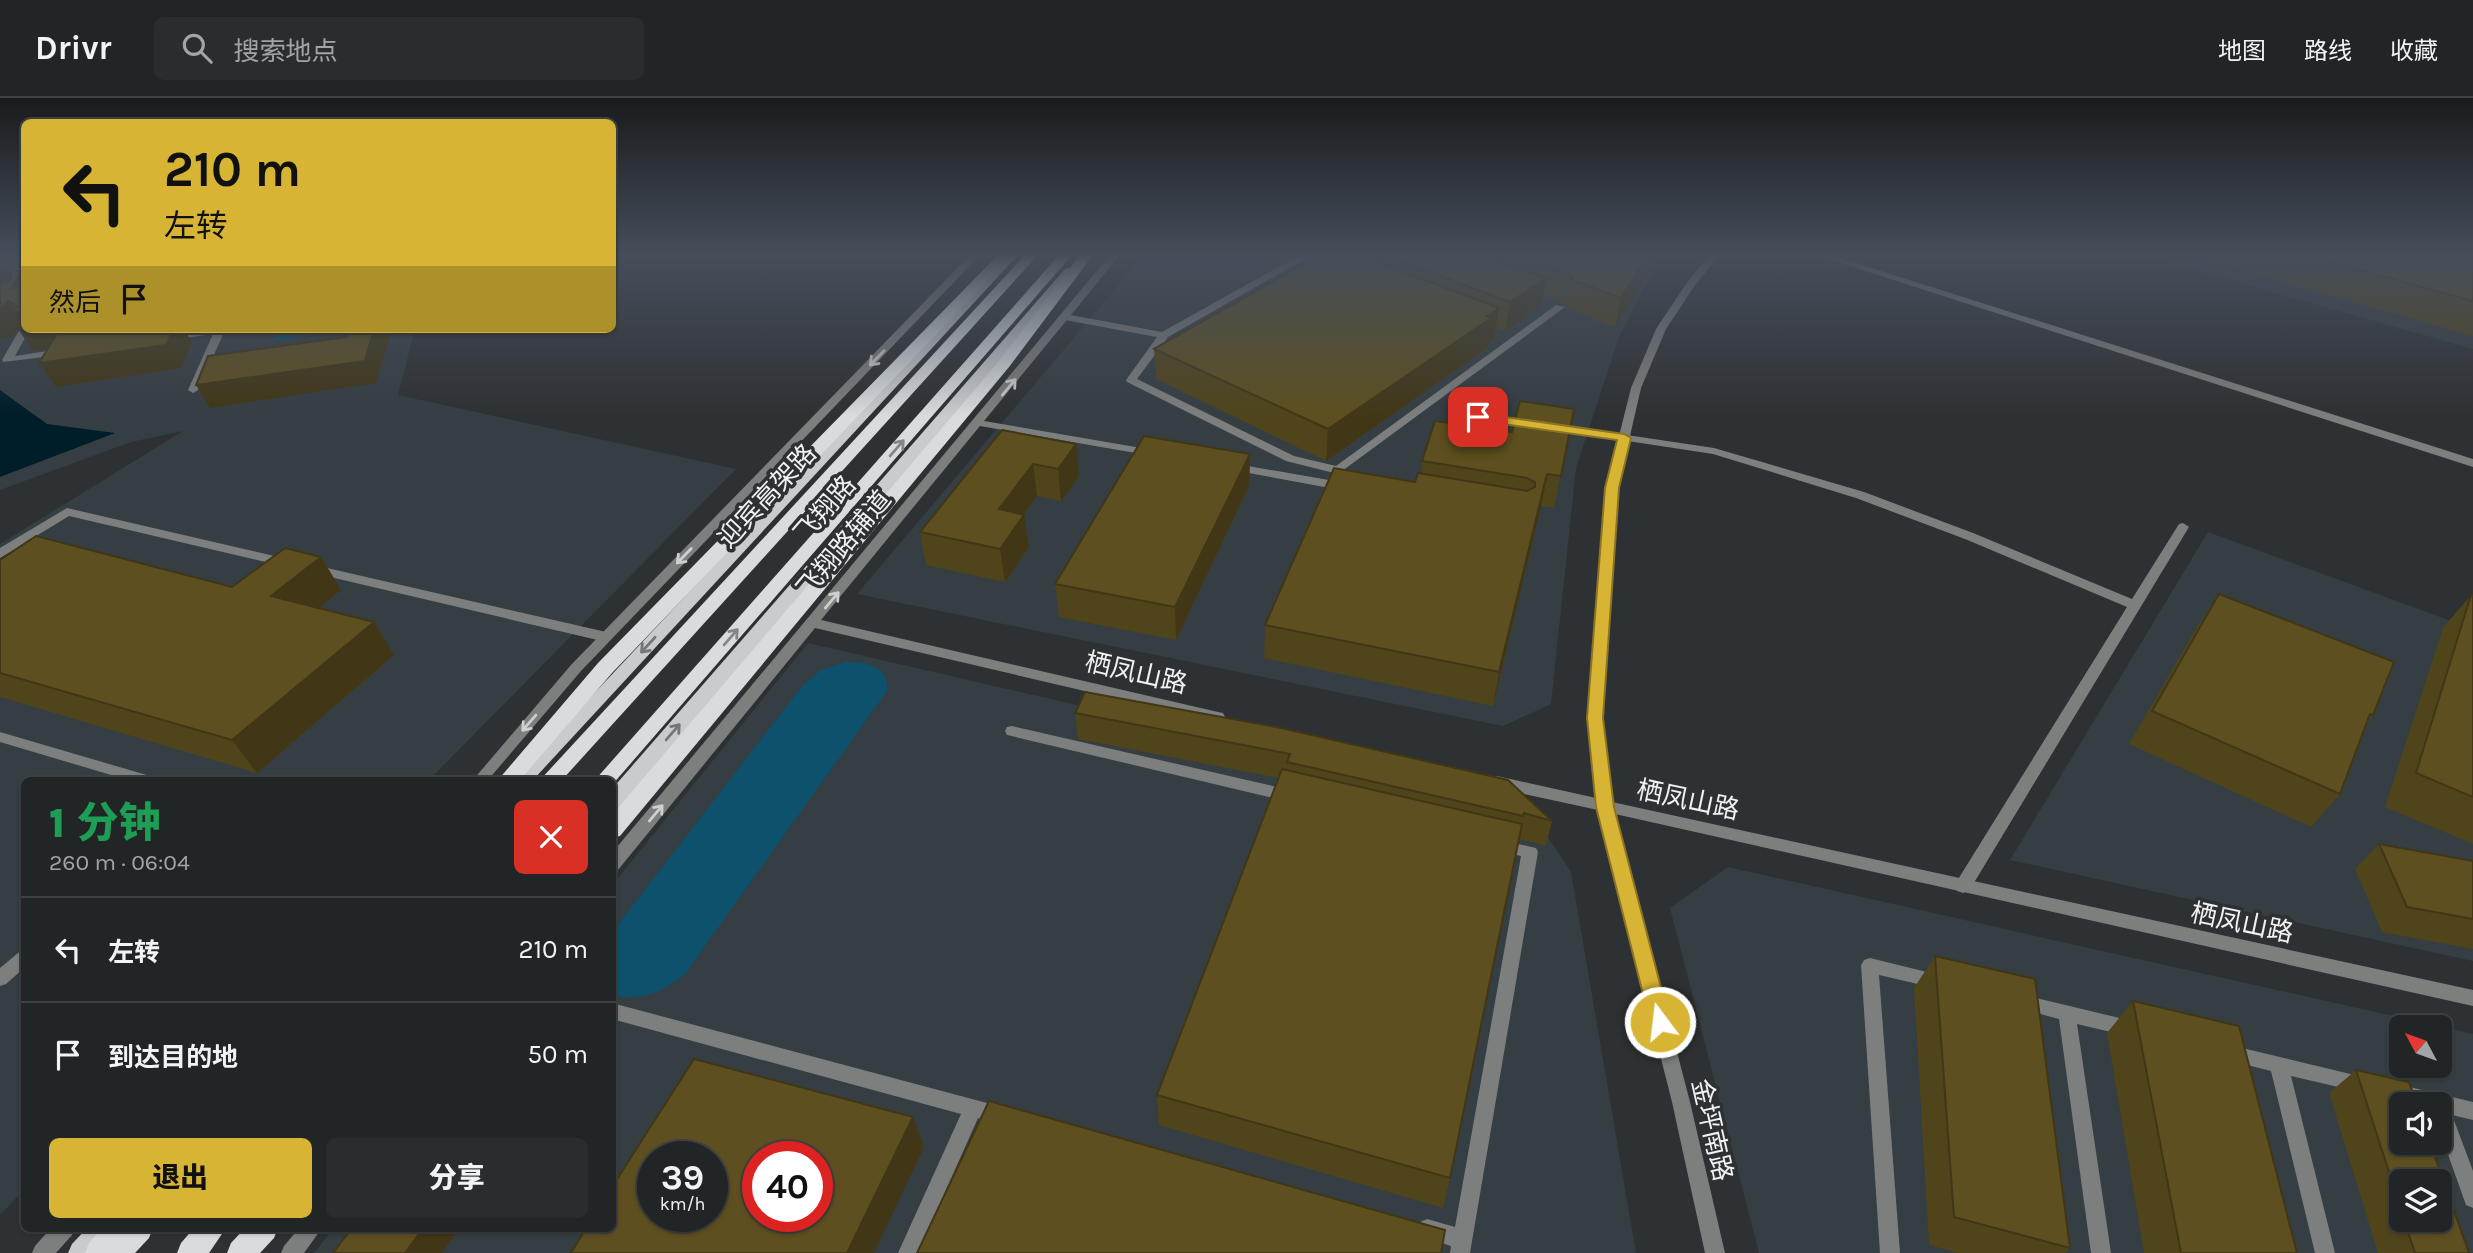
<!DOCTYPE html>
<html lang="zh">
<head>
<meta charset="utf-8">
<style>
	:root { --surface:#222526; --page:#2a2d2e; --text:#f1f3f6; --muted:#a2a5a7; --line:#3f4243; --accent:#d8b434 }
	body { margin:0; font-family:Karla,"Noto Sans SC",sans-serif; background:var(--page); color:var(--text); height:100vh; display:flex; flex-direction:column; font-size:26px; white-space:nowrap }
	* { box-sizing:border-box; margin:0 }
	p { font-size:23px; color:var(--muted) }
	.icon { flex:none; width:38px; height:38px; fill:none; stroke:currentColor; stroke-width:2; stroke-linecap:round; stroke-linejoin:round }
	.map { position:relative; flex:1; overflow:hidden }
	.drawer { position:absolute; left:21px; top:679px; width:595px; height:455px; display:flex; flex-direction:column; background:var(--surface); border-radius:10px; box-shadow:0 2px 5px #0004,0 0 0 2px var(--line) }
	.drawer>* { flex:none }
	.top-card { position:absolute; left:21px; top:21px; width:595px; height:214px; border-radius:10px; box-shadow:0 2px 5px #0004,0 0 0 2px var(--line); background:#d8b434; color:#111; overflow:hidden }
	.needle { width:46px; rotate:311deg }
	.controls { position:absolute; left:2389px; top:917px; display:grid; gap:14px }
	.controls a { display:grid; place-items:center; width:63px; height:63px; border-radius:10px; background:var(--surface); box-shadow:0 2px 5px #0004,0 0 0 2px var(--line); font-size:35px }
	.speed { position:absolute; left:637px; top:1043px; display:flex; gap:14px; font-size:35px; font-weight:700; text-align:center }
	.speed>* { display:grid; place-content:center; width:91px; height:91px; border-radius:50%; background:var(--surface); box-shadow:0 2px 5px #0004,0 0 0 2px var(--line); line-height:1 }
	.speed small { font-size:18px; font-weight:400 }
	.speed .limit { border:10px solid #d22; background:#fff; color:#111 }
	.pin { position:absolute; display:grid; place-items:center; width:60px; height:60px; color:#fff; margin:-30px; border-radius:14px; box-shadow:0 4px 10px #0006 }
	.me { position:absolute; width:77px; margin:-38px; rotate:345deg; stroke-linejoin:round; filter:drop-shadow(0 0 5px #0008) }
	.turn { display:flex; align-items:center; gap:24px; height:147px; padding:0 28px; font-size:32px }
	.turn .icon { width:91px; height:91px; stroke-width:2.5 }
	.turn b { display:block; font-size:49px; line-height:60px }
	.then { display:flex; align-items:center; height:66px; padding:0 28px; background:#0003; gap:14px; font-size:26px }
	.round { display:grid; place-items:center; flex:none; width:74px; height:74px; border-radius:10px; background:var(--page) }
	.head { display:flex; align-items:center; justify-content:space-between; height:119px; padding:0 28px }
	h1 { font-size:42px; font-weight:800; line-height:52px; color:#1e9e55 }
	.button { display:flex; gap:14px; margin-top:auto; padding:14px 28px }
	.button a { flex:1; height:80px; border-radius:10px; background:var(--accent); color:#111; font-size:28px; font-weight:800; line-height:80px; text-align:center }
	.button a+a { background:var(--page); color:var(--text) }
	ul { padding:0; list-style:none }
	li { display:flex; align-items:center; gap:21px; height:105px; padding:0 28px; border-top:2px solid var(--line) }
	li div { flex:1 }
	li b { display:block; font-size:26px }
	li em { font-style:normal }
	header { display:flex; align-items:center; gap:42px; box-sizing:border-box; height:98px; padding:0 35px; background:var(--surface); border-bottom:2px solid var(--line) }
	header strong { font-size:33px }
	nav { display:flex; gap:38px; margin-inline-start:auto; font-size:24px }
	.search { width:490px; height:63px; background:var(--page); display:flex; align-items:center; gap:18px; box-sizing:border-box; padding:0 24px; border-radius:10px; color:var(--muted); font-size:26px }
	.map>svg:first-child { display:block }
	.built { fill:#353e43; fill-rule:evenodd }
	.green { fill:#0d516c }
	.water { fill:#001d2a }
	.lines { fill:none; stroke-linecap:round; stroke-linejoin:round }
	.minor { fill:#7d7f7f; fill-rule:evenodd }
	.tertiary { fill:#7d7f7f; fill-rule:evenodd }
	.primary { fill:#c9ccce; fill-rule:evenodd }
	.trunk { fill:#d8dcde; fill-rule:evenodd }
	.wall { fill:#50441b; fill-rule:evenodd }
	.shaded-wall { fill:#413716 }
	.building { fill:#5d4f1f; stroke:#413716; stroke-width:2; fill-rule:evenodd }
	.oneway { stroke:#ced0d0 }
	.oneway2 { stroke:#838688 }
	.oneway3 { stroke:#747779 }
	.route { fill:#d8b434; stroke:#8c7522; stroke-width:2 }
	.labels { text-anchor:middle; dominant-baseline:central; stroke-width:7; stroke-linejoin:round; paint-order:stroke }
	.street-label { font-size:26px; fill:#f0f2f3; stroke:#2e3133 }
</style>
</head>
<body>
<header>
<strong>Drivr</strong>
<div class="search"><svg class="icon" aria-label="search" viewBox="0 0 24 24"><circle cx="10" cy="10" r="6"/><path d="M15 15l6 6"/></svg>搜索地点</div>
<nav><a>地图</a><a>路线</a><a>收藏</a></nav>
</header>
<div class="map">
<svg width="2473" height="1155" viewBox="0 0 2473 1155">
	<rect width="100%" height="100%" fill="#2e3133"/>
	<!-- built -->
	<g class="built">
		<polygon points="0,157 24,231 415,231 398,297 736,371 429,682 24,682 24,1092 0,1117 0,446 183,333 131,344 0,392"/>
		<polygon points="1144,157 1665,157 1660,160 1619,239 1576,370 1551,606 1503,628 857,496"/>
		<polygon points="2142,157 2473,157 2473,251"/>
		<polygon points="2208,434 2473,531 2473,863 2010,762"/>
		<path d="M808,545L1513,708L1548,739L1571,774L1636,1155H314L333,1131L612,1130L613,786ZM653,1059H712V1118H653ZM758,1059H817V1118H758Z"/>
		<path d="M1728,769L2473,936V1155H1759L1670,810ZM2401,929H2440V968H2401ZM2401,1006H2440V1045H2401ZM2401,1083H2440V1122H2401Z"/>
	</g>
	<!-- green -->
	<g class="green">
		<polygon points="278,231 349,231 273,243"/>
		<path d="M846,564C866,564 889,568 887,593L685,876C664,894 641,904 613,897V833L803,587L821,572Z"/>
	</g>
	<!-- water -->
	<polygon class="water" points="0,292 47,326 115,335 0,379"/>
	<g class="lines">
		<!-- minor -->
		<g class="minor">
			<polygon points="1300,157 1312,157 1168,239 1137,281 1294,358 1336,368 1556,207 1565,209 1338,376 1286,363 1127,284 1126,282 1157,239 1065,222 1060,219 1065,216 1162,234"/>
			<polygon points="1816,157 1831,157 2473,361 2473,369"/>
			<polygon points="24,228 24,231 30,231 15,258 61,251 66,254 61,257 3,264 2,262 20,231"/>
			<polygon points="205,231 225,232 198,292 193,295 188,292 213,236 171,242 166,239 171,236"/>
			<polygon points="1478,316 1532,324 1538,327 1532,330 1474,321 1472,319"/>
			<polygon points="978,322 1153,352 1159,355 1153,358 974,327 974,323"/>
			<polygon points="1553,326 1714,350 1864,394 1973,435 2132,501 2179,426 2183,425 2189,429 1969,793 1963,795 1957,793 1955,788 1957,783 2127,509 1965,441 1856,400 1713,356 1549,331 1547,329"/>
			<polygon points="1231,365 1346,385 1352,389 1346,393 1227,371 1227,367"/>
			<polygon points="67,410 287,461 293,465 287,469 69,418 0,460 0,450"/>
			<polygon points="314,467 606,534 613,539 606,544 309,474 308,471 309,468"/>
			<polygon points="1012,628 1290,692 1295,694 1298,698 1295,702 1290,704 1007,637 1005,633 1007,629"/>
			<polygon points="0,634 150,678 153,682 128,682 0,644"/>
			<polygon points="1501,742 1536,750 1538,754 1470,1155 1450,1155 1451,1148 1420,1138 1417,1131 1420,1124 1427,1121 1455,1129 1521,758 1495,752 1493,748 1495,744"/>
			<polygon points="24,853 24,870 6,886 0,888 0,870 18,855"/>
			<polygon points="1870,860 1939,877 1945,879 1948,884 1945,889 1939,891 1879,877 1900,1155 1880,1155 1861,867 1864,862"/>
			<polygon points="2020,896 2132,923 2138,925 2141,931 2138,937 2132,939 2077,926 2111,1155 2091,1155 2059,921 2014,909 2011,904 2014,899"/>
			<polygon points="612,905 1002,1009 1009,1012 1011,1018 1009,1024 1002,1027 978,1020 918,1155 898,1155 961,1016 612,921"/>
			<polygon points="2230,947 2367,980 2369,986 2367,992 2360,994 2291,978 2335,1155 2315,1155 2271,973 2224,961 2221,955 2224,949"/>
			<polygon points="2397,986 2473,1004 2473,1022 2452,1017 2473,1073 2473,1110 2466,1107 2440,1034 2440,1006 2408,1006 2390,1001 2388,995 2390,989"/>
		</g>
		<!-- tertiary -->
		<g class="tertiary">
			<polygon points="970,157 980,157 581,573 488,682 473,682 571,567"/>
			<polygon points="1110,157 1120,157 821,522 1218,614 1223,615 1225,619 1223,623 1218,624 815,530 618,772 612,773 612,755"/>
			<polygon points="1710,157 1720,157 1695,187 1666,231 1641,290 1618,390 1602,620 1612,704 2473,892 2473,908 1615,716 1690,1004 1725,1155 1705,1155 1672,1004 1598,712 1497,690 1492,688 1489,684 1492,680 1497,678 1596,700 1588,620 1606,390 1631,290 1656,231 1688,183"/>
			<polygon points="51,1130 75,1130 72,1137 56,1155 32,1155 35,1148"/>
			<polygon points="299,1130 322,1130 304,1155 281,1155 284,1148"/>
		</g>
		<!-- primary -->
		<g class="primary">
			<polygon points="1005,157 1018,157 533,682 513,682"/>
			<polygon points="1069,170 1073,171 1073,177 619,710 612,712 612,691 1065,171"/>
			<polygon points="87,1130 116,1130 113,1139 98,1155 68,1155 72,1146"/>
		</g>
		<!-- trunk -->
		<g class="trunk">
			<polygon points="998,157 1012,157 612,575 520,682 498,682 598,565"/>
			<polygon points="1025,157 1038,157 562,682 540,682"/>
			<polygon points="1059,157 1072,157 612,687 612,682 595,682"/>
			<polygon points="1080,157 1093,157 1009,269 620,738 612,740 612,717 999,263"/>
			<polygon points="102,1130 153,1130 149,1140 135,1155 85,1155 89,1145"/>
			<polygon points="194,1130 226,1130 209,1155 177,1155 181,1145"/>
			<polygon points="245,1130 278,1130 274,1140 260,1155 227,1155 231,1145"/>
		</g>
	</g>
	<!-- wall -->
	<g class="wall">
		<polygon points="0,157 24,157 24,231 184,231 192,245 181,270 56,289 39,265 48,251 33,253 19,232 12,239"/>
		<polygon points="1320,157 1654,157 1651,171 1615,229 1567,211 1566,207 1543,198 1541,208 1505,233 1496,230 1494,241 1488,245 1487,250 1326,363 1156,281 1154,251"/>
		<polygon points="2187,157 2473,157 2473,238"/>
		<polygon points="1574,311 1554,410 1541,408 1493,608 1264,560 1265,527 1415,384 1421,375 1422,363 1512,334"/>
		<polygon points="1002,332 1079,378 1061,403 1037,398 1023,417 1029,449 1005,484 926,467 920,434"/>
		<polygon points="1250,356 1249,388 1176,542 1059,519 1055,486"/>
		<polygon points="321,459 341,492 319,510 394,557 257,675 0,599 0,462 232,489"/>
		<polygon points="2219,496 2373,617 2366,626 2340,696 2311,729 2129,646 2197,529"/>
		<polygon points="2471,497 2473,498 2473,746 2385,709 2443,530"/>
		<polygon points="1085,594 1552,723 1546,748 1519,741 1450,1080 1443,1110 1159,1027 1157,997 1279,680 1078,641 1075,615"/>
		<polygon points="2379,746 2473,763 2473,851 2382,834 2355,771"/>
		<polygon points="1935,858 2070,1150 2065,1155 1958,1155 1929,1147 1914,890"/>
		<polygon points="2133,903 2297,1155 2144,1155 2107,935"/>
		<path d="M2356,972L2469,1155H2378L2329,995ZM2401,1083L2440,1122H2401Z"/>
	</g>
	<!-- shaded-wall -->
	<g class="shaded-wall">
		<polygon points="1648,157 1654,157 1651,171 1615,229 1621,200"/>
		<polygon points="24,167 24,208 0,200 0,175 8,173 16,183"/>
		<polygon points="1546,180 1541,208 1505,233 1510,204"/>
		<polygon points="8,203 16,214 24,212 24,231 186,231 184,231 192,245 181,270 56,289 39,265 173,233 33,253 19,232 12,239 0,241 0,212"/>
		<polygon points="1499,210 1494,241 1488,245 1487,250 1326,363 1328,331"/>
		<polygon points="374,231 392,231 376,285 210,310 196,287"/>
		<polygon points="1076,346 1079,378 1061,403 1058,371"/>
		<polygon points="1250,356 1249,388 1176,542 1175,509"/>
		<polygon points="1033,366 1037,398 1004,444 999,411"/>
		<polygon points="1547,376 1541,408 1493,608 1499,574"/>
		<polygon points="1024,417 1029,449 1005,484 1000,451"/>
		<polygon points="321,459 341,492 293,531 271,498"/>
		<polygon points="374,524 394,557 257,675 232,642"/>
		<polygon points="913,1019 924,1049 874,1155 847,1155"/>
		<polygon points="423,1130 460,1130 442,1155 405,1155"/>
	</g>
	<!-- building -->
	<g class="building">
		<polygon points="0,157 24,157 24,167 12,190 24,188 24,212 14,214 17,208 8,203 0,212 0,185 11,183 11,176 8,173 0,175"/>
		<polygon points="1320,157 1357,157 1499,210 1487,218 1491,220 1328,331 1154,251"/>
		<polygon points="1384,157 1480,157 1546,180 1510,204"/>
		<polygon points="1515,157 1648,157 1621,200 1572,182 1571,178"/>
		<polygon points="2306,157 2473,157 2473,203"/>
		<polygon points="24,218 24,229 17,230"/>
		<polygon points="79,231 174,231 166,247 39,265 58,234"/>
		<polygon points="349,231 374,231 365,263 196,287 208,258 347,239"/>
		<polygon points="1520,303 1574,311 1561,378 1547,376 1499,574 1265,527 1334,370 1415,384 1418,375 1527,393 1535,389 1535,384 1527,380 1422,363 1435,323 1512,334"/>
		<polygon points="1002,332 1076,346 1058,371 1033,366 999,411 1024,417 1000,451 920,434"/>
		<polygon points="1144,338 1250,356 1175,509 1055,486"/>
		<polygon points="36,438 232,489 285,450 321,459 271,498 374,524 232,642 0,575 0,462"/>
		<polygon points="2219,496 2394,564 2373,617 2370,616 2340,696 2152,613"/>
		<polygon points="2471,497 2473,498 2473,699 2416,675"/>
		<polygon points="1085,594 1281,630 1508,682 1552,723 1524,715 1523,718 1287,664 1290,656 1075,615"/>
		<polygon points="1282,671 1522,726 1450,1080 1157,997"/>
		<polygon points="2379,746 2473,763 2473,821 2407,809"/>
		<polygon points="1935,858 2035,881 2070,1150 1954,1119"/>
		<polygon points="2133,903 2239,928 2297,1155 2181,1155"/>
		<path d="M694,961L913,1019L847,1155H571L586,1130H612V1089ZM653,1059H712V1118H653ZM758,1059H817V1118H758Z"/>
		<polygon points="2356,972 2409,984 2417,1006 2401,1006 2401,1045 2430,1045 2469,1155 2415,1155 2404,1122 2440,1122 2440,1083 2401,1083 2401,1111"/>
		<polygon points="989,1003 1445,1132 1441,1155 917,1155"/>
		<polygon points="352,1130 423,1130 405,1155 333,1155"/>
	</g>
	<!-- one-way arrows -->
	<defs><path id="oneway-shaft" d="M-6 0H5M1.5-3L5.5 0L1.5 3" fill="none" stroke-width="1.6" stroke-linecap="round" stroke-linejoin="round" transform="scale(1.75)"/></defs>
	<g class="oneway">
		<use href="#oneway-shaft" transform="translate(877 260) rotate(134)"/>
		<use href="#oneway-shaft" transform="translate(1009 289) rotate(-50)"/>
		<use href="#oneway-shaft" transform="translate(684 458) rotate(134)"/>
		<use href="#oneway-shaft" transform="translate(832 502) rotate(-50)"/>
		<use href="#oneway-shaft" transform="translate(529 625) rotate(131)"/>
		<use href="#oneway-shaft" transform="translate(656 715) rotate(-50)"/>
	</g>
	<g class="oneway2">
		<use href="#oneway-shaft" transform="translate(897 350) rotate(-49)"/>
		<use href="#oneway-shaft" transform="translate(731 539) rotate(-49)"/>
	</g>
	<g class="oneway3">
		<use href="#oneway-shaft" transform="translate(648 547) rotate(133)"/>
		<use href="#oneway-shaft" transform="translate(673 634) rotate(-49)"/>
	</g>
	<!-- sky -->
	<linearGradient id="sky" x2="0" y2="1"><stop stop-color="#191b1c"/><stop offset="0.49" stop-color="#464e5b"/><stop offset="1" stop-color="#464e5b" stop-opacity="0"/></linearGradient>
	<rect width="2473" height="319" fill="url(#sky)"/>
	<!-- route -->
	<polygon class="route" points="1478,315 1624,336 1631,340 1619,390 1603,620 1614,709 1670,924 1667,930 1660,933 1653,930 1650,924 1596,709 1587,620 1605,390 1617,342 1474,322 1472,319"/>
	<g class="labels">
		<!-- street labels -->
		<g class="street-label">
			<text transform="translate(767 398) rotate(-47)">迎宾高架路</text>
			<text transform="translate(825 411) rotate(-49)">飞翔路</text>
			<text transform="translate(844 446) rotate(-50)">飞翔路辅道</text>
			<text transform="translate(1136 575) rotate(13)">栖凤山路</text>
			<text transform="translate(1688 702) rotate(12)">栖凤山路</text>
			<text transform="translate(2242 825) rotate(12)">栖凤山路</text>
			<text transform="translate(1712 1032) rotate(77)">金坪南路</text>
		</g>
	</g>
</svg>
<div class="controls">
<a><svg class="needle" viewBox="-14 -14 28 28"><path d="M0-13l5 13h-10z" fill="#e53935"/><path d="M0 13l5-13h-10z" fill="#a2a5a7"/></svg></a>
<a><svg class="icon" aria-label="sound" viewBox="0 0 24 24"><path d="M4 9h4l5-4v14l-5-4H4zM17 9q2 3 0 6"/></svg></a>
<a><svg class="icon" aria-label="layers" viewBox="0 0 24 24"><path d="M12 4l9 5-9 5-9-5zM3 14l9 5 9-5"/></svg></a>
</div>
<div class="speed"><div>39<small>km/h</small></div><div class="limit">40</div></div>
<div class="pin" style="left:1478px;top:319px;background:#d93025"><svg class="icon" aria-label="arrive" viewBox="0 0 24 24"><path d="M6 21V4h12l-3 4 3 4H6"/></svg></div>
<svg class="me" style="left:1660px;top:924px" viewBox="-20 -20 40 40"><circle r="17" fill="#d8b434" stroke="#fff" stroke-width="3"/><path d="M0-11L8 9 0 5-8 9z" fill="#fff"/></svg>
<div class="top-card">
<div class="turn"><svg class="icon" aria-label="left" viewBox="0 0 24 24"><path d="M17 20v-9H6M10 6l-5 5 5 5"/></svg><div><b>210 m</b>左转</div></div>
<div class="then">然后<svg class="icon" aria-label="arrive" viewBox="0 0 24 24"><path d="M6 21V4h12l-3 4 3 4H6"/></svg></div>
</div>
<section class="drawer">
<div class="head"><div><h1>1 分钟</h1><p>260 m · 06:04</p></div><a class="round" style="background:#d93025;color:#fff"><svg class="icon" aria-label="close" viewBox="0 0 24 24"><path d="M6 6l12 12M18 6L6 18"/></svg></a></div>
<ul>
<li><svg class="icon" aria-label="left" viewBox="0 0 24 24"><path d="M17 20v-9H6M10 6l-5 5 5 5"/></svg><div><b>左转</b></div><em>210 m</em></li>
<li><svg class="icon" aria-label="arrive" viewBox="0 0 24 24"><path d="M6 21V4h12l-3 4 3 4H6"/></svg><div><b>到达目的地</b></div><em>50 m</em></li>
</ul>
<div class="button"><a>退出</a><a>分享</a></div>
</section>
</div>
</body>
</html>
